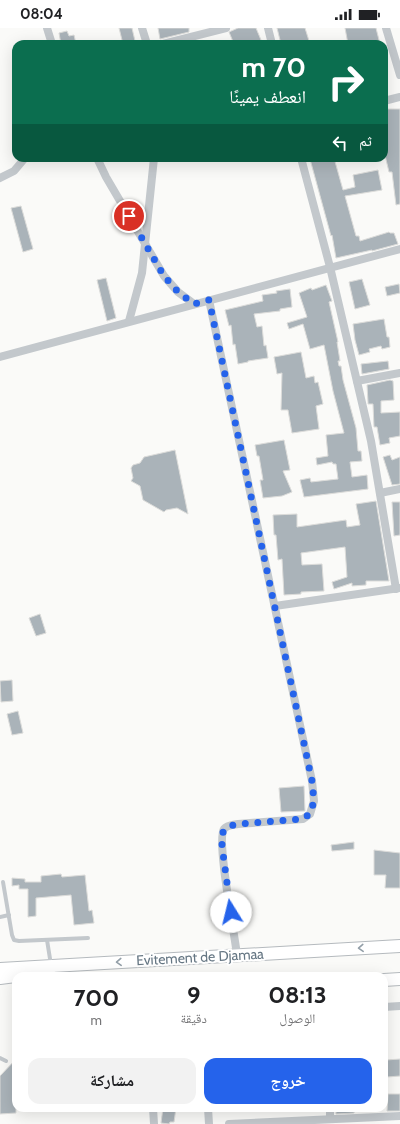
<!DOCTYPE html>
<html lang="ar">
<head>
<meta charset="utf-8">
<style>
	:root { --surface:#fff; --page:#f2f2f2; --text:#202124; --muted:#757577; --accent:#2563eb }
	body { margin:0; font-family:Cabin,"Noto Naskh Arabic",sans-serif; background:var(--page); color:var(--text); direction:rtl; height:100vh; display:flex; flex-direction:column; font-size:15px; white-space:nowrap }
	* { box-sizing:border-box; margin:0 }
	p { font-size:13px; color:var(--muted) }
	.icon { flex:none; width:22px; height:22px; fill:none; stroke:currentColor; stroke-width:2; stroke-linecap:round; stroke-linejoin:round }
	.map { position:relative; flex:1; overflow:hidden; direction:ltr }
	.sheet { position:absolute; left:12px; top:944px; width:376px; height:140px; display:flex; flex-direction:column; background:var(--surface); border-radius:12px; box-shadow:0 4px 16px #0002; direction:rtl }
	.sheet>* { flex:none }
	.hud { position:absolute; left:12px; top:12px; width:376px; height:122px; border-radius:12px; box-shadow:0 4px 16px #0002; direction:rtl; background:#0b6e4f; color:#fff; overflow:hidden }
	.pin { position:absolute; display:grid; place-items:center; width:34px; height:34px; color:#fff; margin:-17px; border:2px solid #fff; border-radius:50%; box-shadow:0 1px 4px #0007 }
	.me { position:absolute; width:44px; margin:-22px; rotate:351deg; stroke-linejoin:round; filter:drop-shadow(0 0 3px #0008) }
	.turn { display:flex; align-items:center; gap:14px; height:84px; padding:0 16px; font-size:18px }
	.turn .icon { width:52px; height:52px; stroke-width:2.5 }
	.turn b { display:block; font-size:28px; line-height:34px }
	.then { display:flex; align-items:center; height:38px; padding:0 16px; background:#0003; gap:8px; font-size:15px }
	.eta { display:flex; justify-content:space-evenly; align-items:center; height:68px; text-align:center }
	.eta b { font-size:24px; font-weight:800; line-height:28px }
	.action { display:flex; gap:8px; margin-top:auto; padding:8px 16px }
	.action a { flex:1; height:46px; border-radius:12px; background:var(--accent); color:#fff; font-size:16px; font-weight:800; line-height:46px; text-align:center }
	.action a+a { background:var(--page); color:var(--text) }
	.status { display:flex; justify-content:space-between; align-items:center; height:28px; padding:0 20px; background:var(--surface); direction:ltr }
	.status svg { height:11px; fill:currentColor }
	.map>svg:first-child { display:block }
	.building { fill:#aab3b9; stroke:#dcdcda }
	.lines { fill:none; stroke-linecap:round; stroke-linejoin:round }
	.primary-casing { stroke:#b5babe; stroke-width:14 }
	.service { stroke:#c3c8cc; stroke-width:4 }
	.minor { stroke:#c3c8cc; stroke-width:8 }
	.primary { stroke:#fff; stroke-width:12 }
	.oneway { stroke:#939fa8 }
	.route { stroke:#2563eb; stroke-width:7; stroke-dasharray:0 12.6 }
	.labels { text-anchor:middle; dominant-baseline:central; stroke-width:4; stroke-linejoin:round; paint-order:stroke }
	.street-label { font-size:14px; fill:#657683; stroke:#fff }
</style>
</head>
<body>
<div class="status"><b>08:04</b><svg viewBox="0 0 49 12"><path d="M0 12V9h3v3zM5 12V6h3v6zM10 12V3h3v9zM15 12V0h3v12zM26 1h20v11H26zM47 4h2v5h-2z"/></svg></div>
<div class="map">
<svg width="400" height="1096" viewBox="0 0 400 1096">
	<rect width="100%" height="100%" fill="#fafaf8"/>
	<!-- building -->
	<g class="building">
		<polygon points="119,0 132,0 135,13 133,14 133,16 123,16"/>
		<polygon points="158,0 189,0 189,4 160,11"/>
		<polygon points="238,0 256,0 261,12 249,16 234,16 229,4"/>
		<polygon points="277,0 305,0 310,16 281,16"/>
		<polygon points="345,0 376,0 380,16 348,16"/>
		<polygon points="67,3 69,8 74,7 76,16 61,16 59,5"/>
		<polygon points="384,81 400,81 400,176 396,177 392,144 389,144 384,123"/>
		<polygon points="314,130 334,130 343,162 355,159 353,147 378,142 382,162 345,168 356,208 359,208 360,213 389,204 390,205 394,205 398,216 372,223 372,222 336,230 332,207 331,208 310,131"/>
		<polygon points="21,178 33,221 23,224 11,180"/>
		<polygon points="106,250 116,290 107,293 97,252"/>
		<polygon points="362,251 370,277 355,281 349,254"/>
		<polygon points="399,256 400,265 387,268 385,259"/>
		<polygon points="326,257 332,273 329,274 338,314 337,314 340,333 338,333 339,338 341,338 343,352 356,400 358,423 361,423 362,433 350,434 352,449 367,447 368,461 304,469 300,452 310,450 311,454 338,451 336,436 333,436 332,434 317,437 316,430 328,428 326,407 344,405 333,363 324,317 310,321 303,296 289,301 287,295 307,289 299,265 311,260 312,262"/>
		<polygon points="290,261 292,279 280,281 280,283 254,286 257,299 262,298 264,318 266,317 268,330 248,333 248,334 238,336 235,316 233,317 231,297 229,298 225,282 263,273 262,267 277,265 276,263"/>
		<polygon points="384,291 387,309 389,309 390,319 382,321 381,318 369,321 370,324 359,327 355,312 353,296"/>
		<polygon points="301,324 306,350 314,348 315,355 318,354 323,376 316,378 319,401 292,405 288,382 281,382 282,345 277,346 274,329"/>
		<polygon points="388,333 389,341 362,346 361,336"/>
		<polygon points="390,352 393,353 394,372 381,373 381,385 400,384 400,408 389,410 390,415 380,417 377,399 374,399 373,376 368,376 368,374 367,357"/>
		<polygon points="284,412 290,442 283,443 292,464 282,468 263,470 260,452 263,452 259,428 257,428 255,417"/>
		<polygon points="175,422 188,486 177,480 166,482 164,484 143,472 140,458 131,453 133,450 131,440 133,437 140,435 144,429"/>
		<polygon points="390,427 392,432 400,429 400,456 392,457 383,429"/>
		<polygon points="376,473 389,553 366,553 366,557 352,558 352,555 334,561 332,554 347,549 345,519 301,525 302,537 322,536 324,563 301,564 301,566 284,567 282,531 278,532 276,507 274,507 273,487 297,486 297,499 346,492 347,499 360,497 356,476"/>
		<polygon points="392,474 400,474 400,507 394,508"/>
		<polygon points="40,586 46,605 36,608 29,590"/>
		<polygon points="12,652 13,673 1,674 0,653"/>
		<polygon points="18,683 23,705 12,707 7,686"/>
		<polygon points="304,758 305,783 281,784 279,760"/>
		<polygon points="354,814 354,821 332,823 331,817"/>
		<polygon points="374,822 400,825 400,860 385,860 386,847 374,847"/>
		<polygon points="61,846 62,849 85,847 89,883 92,882 94,895 74,897 71,867 36,870 36,888 28,889 28,861 19,861 19,857 12,858 12,850 25,851 25,854 41,854 41,848"/>
		<polygon points="16,1031 16,1085 0,1086 0,1048"/>
		<polygon points="400,1031 400,1048 387,1049 386,1032"/>
		<polygon points="388,1066 400,1066 400,1083 387,1083"/>
		<polygon points="163,1080 176,1080 174,1094 170,1094 169,1096 161,1095"/>
		<polygon points="336,1080 355,1080 354,1085 336,1086"/>
	</g>
	<g class="lines">
		<defs>
			<g id="primary">
				<polyline points="0,941 400,918"/>
				<polyline points="0,950 31,946 51,948"/>
				<polyline points="384,952 400,951"/>
			</g>
		</defs>
		<!-- primary casing -->
		<use href="#primary" class="primary-casing"/>
		<!-- service -->
		<g class="service">
			<polyline points="3,854 12,907 14,912 19,913 88,910"/>
			<polyline points="0,889 9,887"/>
			<polyline points="47,912 51,937"/>
			<polyline points="0,1030 6,1033"/>
		</g>
		<!-- minor -->
		<g class="minor">
			<polyline points="47,0 52,16"/>
			<polyline points="142,0 147,16"/>
			<polyline points="268,0 272,16"/>
			<polyline points="386,0 400,47"/>
			<polyline points="163,16 226,0"/>
			<polyline points="384,73 400,69"/>
			<polyline points="97,130 106,149 164,248 178,264 194,276"/>
			<polyline points="301,130 330,239 371,413 396,561"/>
			<polyline points="0,150 14,143 25,130"/>
			<path d="M209,272L312,753L314,773L310,786L303,791L238,796C233,797 227,797 224,801C216,812 235,908 237,927"/>
			<polyline points="129,293 142,245 154,130"/>
			<polyline points="0,329 400,221"/>
			<polyline points="357,353 400,345"/>
			<polyline points="380,465 400,461"/>
			<polyline points="275,578 400,560"/>
			<polyline points="384,979 400,978"/>
			<polyline points="153,1080 154,1096"/>
			<polyline points="208,1080 209,1096"/>
			<polyline points="330,1080 330,1091"/>
			<polyline points="229,1096 400,1088"/>
		</g>
		<!-- primary -->
		<use href="#primary" class="primary"/>
	</g>
	<!-- one-way arrows -->
	<defs><path id="oneway-chevron" d="M-2-3.5L2.5 0L-2 3.5" fill="none" stroke-width="1.6" stroke-linecap="round" stroke-linejoin="round"/></defs>
	<g class="oneway">
		<use href="#oneway-chevron" transform="translate(361 920) rotate(177)"/>
		<use href="#oneway-chevron" transform="translate(119 934) rotate(177)"/>
	</g>
	<g class="lines">
		<!-- route -->
		<path class="route" d="M129,188L164,248L178,264L194,276L209,272L312,753L314,773L310,786L302,791L238,796C222,799 222,802 222,818L231,884"/>
	</g>
	<g class="labels">
		<!-- street labels -->
		<g class="street-label">
			<text transform="translate(200 929) rotate(-3)">Evitement de Djamaa</text>
		</g>
	</g>
</svg>
<div class="pin" style="left:129px;top:188px;background:#d93025"><svg class="icon" aria-label="arrive" viewBox="0 0 24 24"><path d="M6 21V4h12l-3 4 3 4H6"/></svg></div>
<svg class="me" style="left:231px;top:884px" viewBox="-20 -20 40 40"><circle r="19" fill="#fff"/><path d="M0-13L10 11 0 6-10 11z" fill="#2563eb"/></svg>
<div class="hud">
<div class="turn"><svg class="icon" aria-label="right" viewBox="0 0 24 24"><path d="M7 20v-9h11M14 6l5 5-5 5"/></svg><div><b>70 m</b>انعطف يمينًا</div></div>
<div class="then">ثم<svg class="icon" aria-label="left" viewBox="0 0 24 24"><path d="M17 20v-9H6M10 6l-5 5 5 5"/></svg></div>
</div>
<section class="sheet">
<div class="eta">
<div><b>08:13</b><p>الوصول</p></div>
<div><b>9</b><p>دقيقة</p></div>
<div><b>700</b><p>m</p></div>
</div>
<div class="action"><a>خروج</a><a>مشاركة</a></div>
</section>
</div>
</body>
</html>
